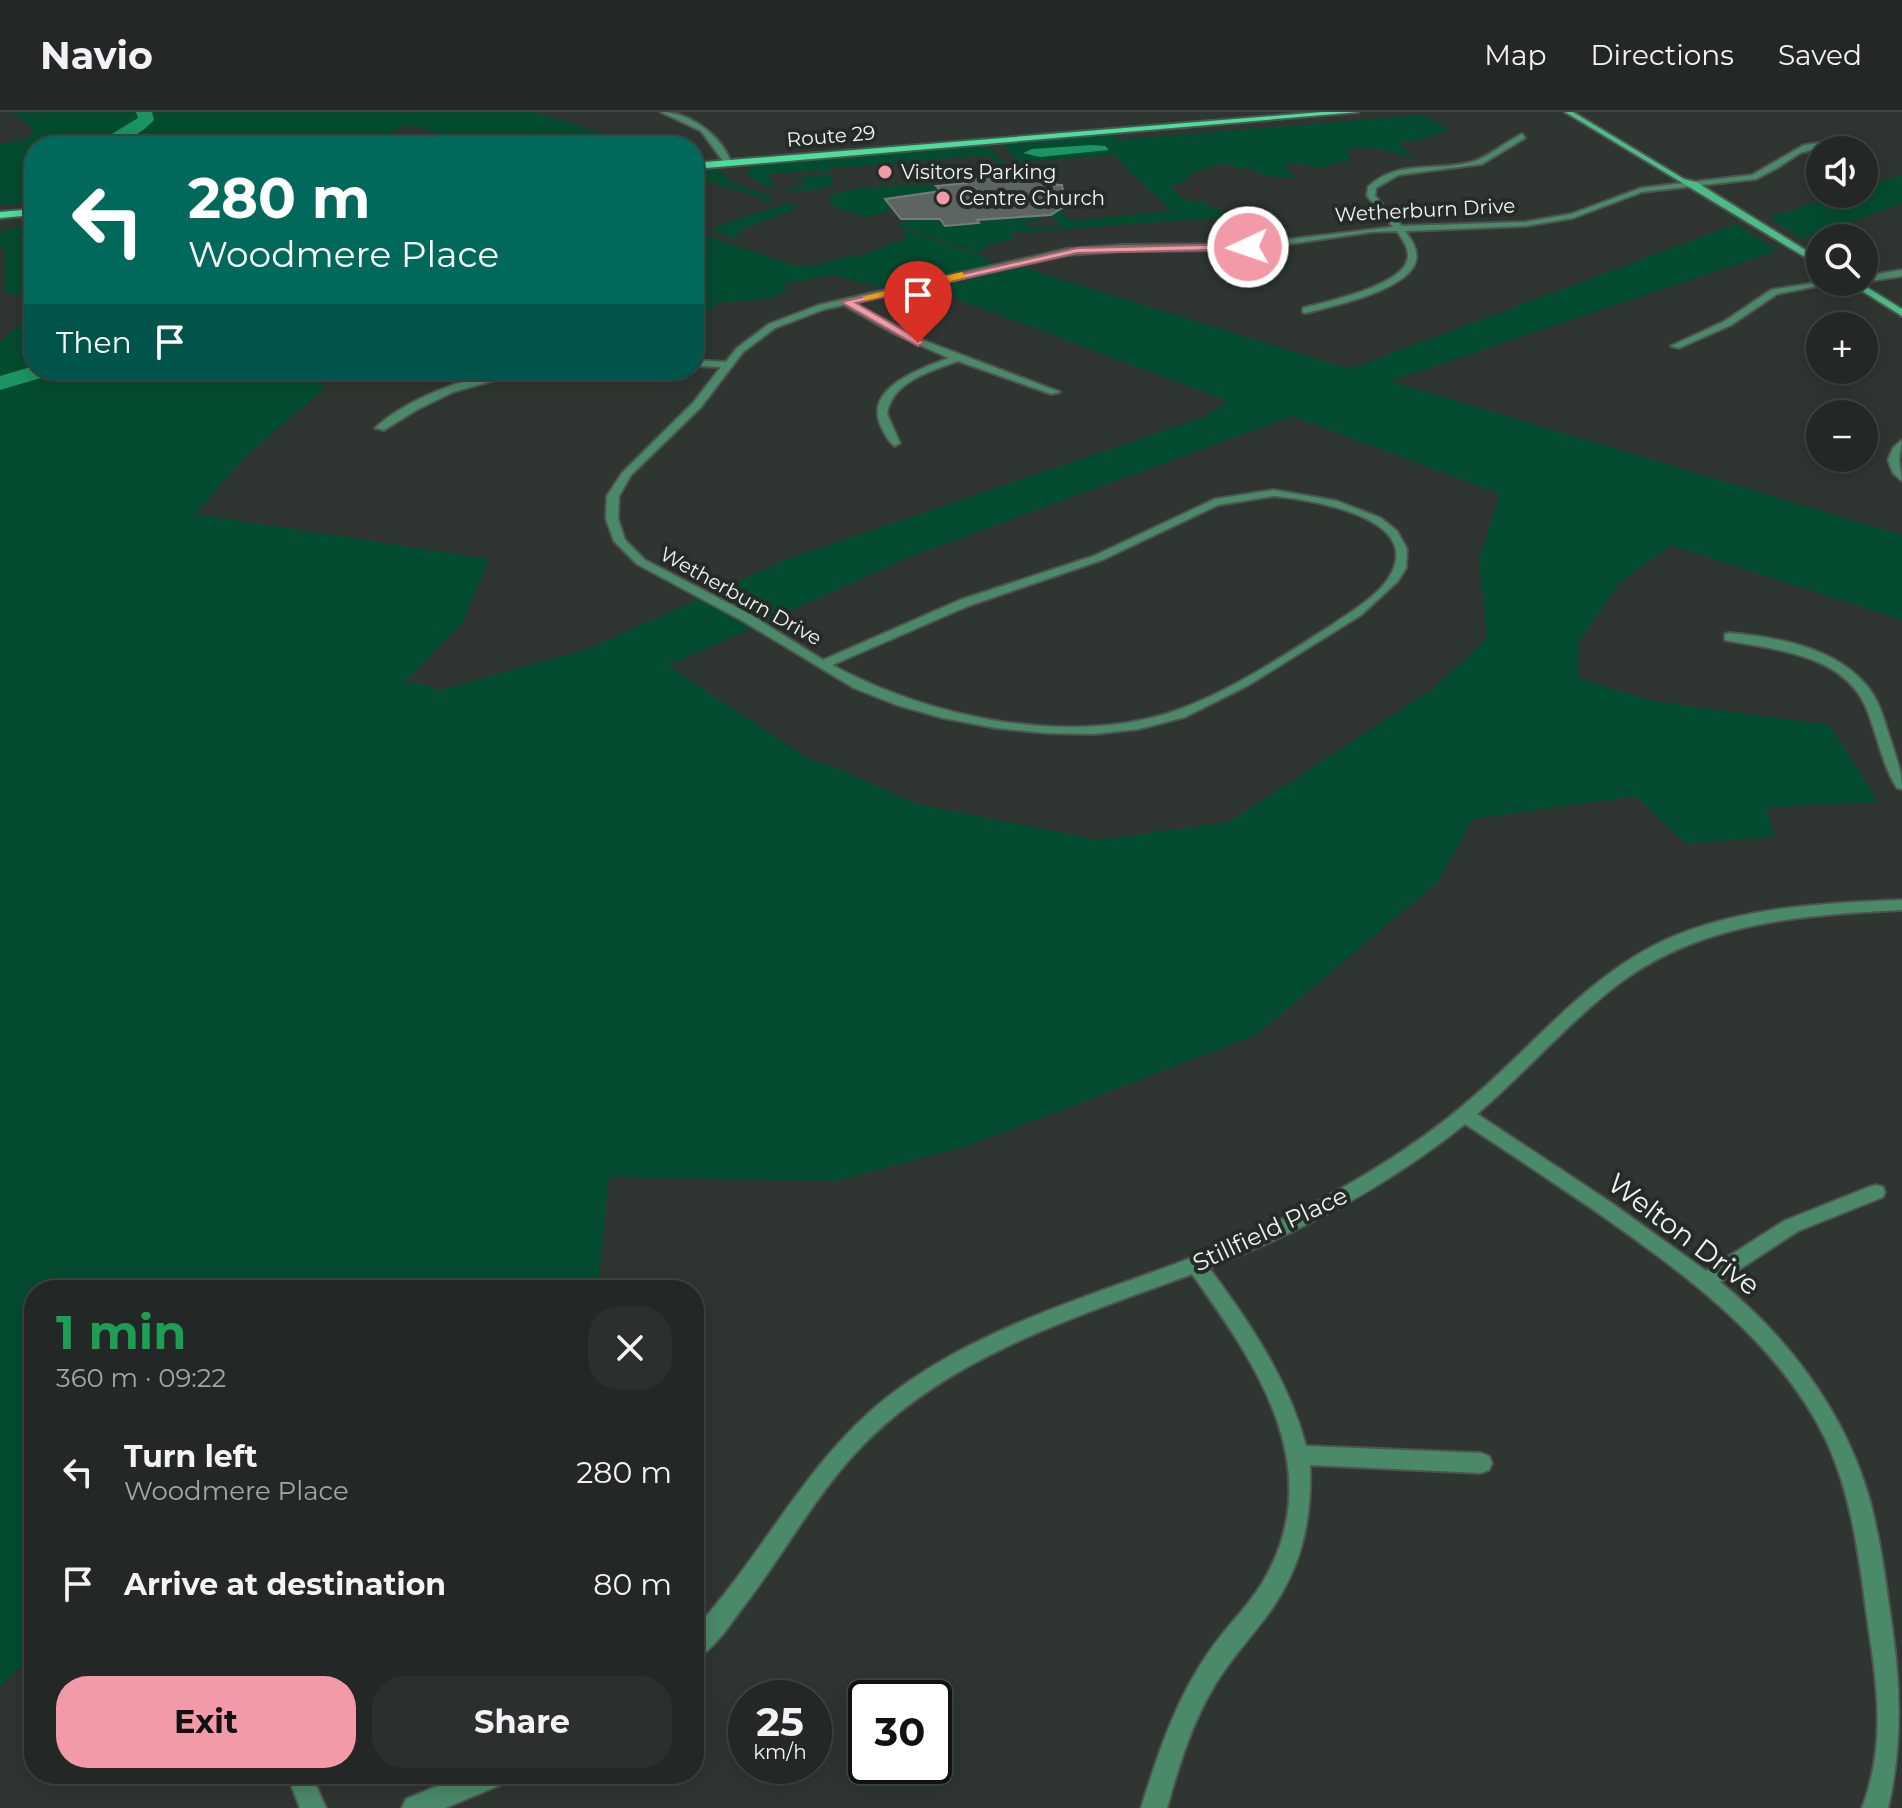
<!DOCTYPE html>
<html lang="en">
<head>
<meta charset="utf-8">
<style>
	:root { --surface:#232826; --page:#2b302e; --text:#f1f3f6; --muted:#a3a6a7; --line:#404443; --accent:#f39aa8 }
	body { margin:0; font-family:Montserrat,sans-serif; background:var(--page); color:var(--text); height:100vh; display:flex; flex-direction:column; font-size:30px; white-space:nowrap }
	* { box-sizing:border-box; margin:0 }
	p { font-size:26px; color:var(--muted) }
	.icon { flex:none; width:44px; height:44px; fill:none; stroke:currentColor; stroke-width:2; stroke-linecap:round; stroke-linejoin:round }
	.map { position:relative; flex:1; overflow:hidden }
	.drawer { position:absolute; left:24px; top:1168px; width:680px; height:504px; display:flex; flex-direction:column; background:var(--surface); border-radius:32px; box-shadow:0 4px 20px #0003,0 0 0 2px var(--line) }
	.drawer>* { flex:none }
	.hud { position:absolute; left:24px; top:24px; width:680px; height:244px; border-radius:32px; box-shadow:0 4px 20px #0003,0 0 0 2px var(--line); background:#00695c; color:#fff; overflow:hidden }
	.tools { position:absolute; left:1806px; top:24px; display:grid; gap:16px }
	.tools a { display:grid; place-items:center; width:72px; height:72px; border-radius:50%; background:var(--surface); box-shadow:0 4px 20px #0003,0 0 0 2px var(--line); font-size:40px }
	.speed { position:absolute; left:728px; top:1568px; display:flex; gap:16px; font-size:40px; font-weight:700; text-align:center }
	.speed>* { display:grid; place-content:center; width:104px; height:104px; border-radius:50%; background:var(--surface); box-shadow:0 4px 20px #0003,0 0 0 2px var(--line); line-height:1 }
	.speed small { font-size:20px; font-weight:400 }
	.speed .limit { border:4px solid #111; border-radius:12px; background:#fff; color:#111 }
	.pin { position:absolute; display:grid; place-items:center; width:68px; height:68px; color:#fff; margin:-82px -34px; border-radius:50% 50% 50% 0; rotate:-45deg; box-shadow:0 0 8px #0007 }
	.pin .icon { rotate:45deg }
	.me { position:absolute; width:88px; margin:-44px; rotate:267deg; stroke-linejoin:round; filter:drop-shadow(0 0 6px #0008) }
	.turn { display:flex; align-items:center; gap:28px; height:168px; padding:0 32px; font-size:36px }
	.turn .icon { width:104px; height:104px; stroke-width:2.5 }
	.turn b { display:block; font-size:56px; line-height:68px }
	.then { display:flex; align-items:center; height:76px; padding:0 32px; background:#0003; gap:16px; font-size:30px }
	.round { display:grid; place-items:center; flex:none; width:84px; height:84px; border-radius:32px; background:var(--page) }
	.head { display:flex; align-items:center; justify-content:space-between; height:136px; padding:0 32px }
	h1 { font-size:48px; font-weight:700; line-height:60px; color:#1e9e55 }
	.action { display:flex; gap:16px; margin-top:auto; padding:16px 32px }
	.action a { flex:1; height:92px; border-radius:32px; background:var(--accent); color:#111; font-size:32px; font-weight:700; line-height:92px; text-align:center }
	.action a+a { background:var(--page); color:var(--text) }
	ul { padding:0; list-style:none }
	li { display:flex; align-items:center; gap:24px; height:112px; padding:0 32px }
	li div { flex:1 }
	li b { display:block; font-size:30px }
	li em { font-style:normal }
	header { display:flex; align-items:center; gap:48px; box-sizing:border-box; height:112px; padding:0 40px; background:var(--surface); border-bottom:2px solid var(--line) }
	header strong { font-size:38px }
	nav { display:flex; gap:44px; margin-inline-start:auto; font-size:28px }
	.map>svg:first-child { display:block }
	.green { fill:#044c2f; fill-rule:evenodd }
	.water { fill:#1b9562 }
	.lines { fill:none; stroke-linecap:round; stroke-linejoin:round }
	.stream { stroke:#1b9562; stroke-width:3 }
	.river { fill:#1b9562; fill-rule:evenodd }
	.building { fill:#5d6560; stroke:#757d78; stroke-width:2 }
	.minor-casing { stroke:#4e5451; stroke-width:4 }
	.secondary-casing { stroke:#4e5451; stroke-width:4 }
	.primary-casing { stroke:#4e5451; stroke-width:4 }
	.minor { fill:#4a8a69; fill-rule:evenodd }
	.secondary { fill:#4dbb86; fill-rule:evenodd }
	.primary { fill:#4ae09c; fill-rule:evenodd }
	.route { fill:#f39aa8; stroke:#9e646d; stroke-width:2 }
	.slow { fill:#f59e0b }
	.poi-dot { fill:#f39aa8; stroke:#252c28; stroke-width:3 }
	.labels { text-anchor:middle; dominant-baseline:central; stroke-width:8; stroke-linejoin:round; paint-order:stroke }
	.far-street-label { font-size:20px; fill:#f0f4f2; stroke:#252c28 }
	.far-poi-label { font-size:20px; fill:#f0f4f2; stroke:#252c28; text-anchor:start }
	.street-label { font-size:24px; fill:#f0f4f2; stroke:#252c28 }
	.near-street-label { font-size:28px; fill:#f0f4f2; stroke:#252c28 }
</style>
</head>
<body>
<header>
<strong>Navio</strong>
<nav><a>Map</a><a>Directions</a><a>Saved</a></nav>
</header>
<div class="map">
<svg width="1902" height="1696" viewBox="0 0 1902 1696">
	<rect width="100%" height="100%" fill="#2f3632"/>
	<!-- green -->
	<g class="green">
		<polygon points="6,0 534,0 645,34 485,34 409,13 400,15 372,34 34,34 34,90 0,93 0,32 28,27 33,17 16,2"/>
		<path d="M1423,3L1449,18L1420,28L1396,31L1412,43L1409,45C1390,39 1367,32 1346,38L1350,43L1349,48L1322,56L1288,50L1285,56L1295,65C1277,68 1261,63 1245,55L1241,58C1237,56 1232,53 1228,52C1215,50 1189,61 1183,71L1169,73L1186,89L1202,90L1232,105L1009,121L1016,127L987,132L989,135L978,140L896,113L907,108L940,107L946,114L1039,103L1042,107L1024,110L1030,116L1060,114L1054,106L1041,104L1055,100L1052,96L1063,88L1065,96L1060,98L1070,109L1172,99L1152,80L1144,79L1149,77L1133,62H1125L1131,60L1114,43L1020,50L1003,35L1008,32L1114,21L1117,28Z"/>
		<path d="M981,34L991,36L1007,57C993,63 967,66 953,61L1000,56L992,46L982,44L832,56L830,59L774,61L769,64L774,74L783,77L805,73L803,68H788L825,62L829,63L834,72C811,82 762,82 745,59L757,52Z"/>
		<polygon points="694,58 719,59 734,72 771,84 771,88 765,91 762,90 765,87 711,70 694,71"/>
		<polygon points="1902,63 1902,92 1802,127 1768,105 1842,82 1864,82 1864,75"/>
		<polygon points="899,73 937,74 940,79 886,87 892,98 868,105 837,96 829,90 832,83 855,77"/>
		<path d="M790,91L800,95L735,120L741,123C736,126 731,127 725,125L728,123L711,120L715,118L714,115Z"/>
		<polygon points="34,112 34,187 4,180 5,139 0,134 0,119"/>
		<path d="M1736,112L1777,139L1390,269L1902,423V508L1671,433L1619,471L1579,530L1578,566L1653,589L1830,613L1878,690L1766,695L1775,725L1686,732L1636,684L1473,707L1437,771L1256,923L968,1034L836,1069L609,1065L598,1178H34V1541L0,1575V230L34,201V258H316L324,277L245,345L195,402L489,447L463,510L405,570L432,574L436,579L587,537L785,448L1201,306L1228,289L960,188L939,175L1021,155L1350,257ZM1292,304L1500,382L1479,447L1487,526L1434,576L1229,710L1100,728L920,693L830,653L812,649L668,554L907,446Z"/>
		<path d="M905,118L975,141L996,152L888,177L832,163L785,172L786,178C764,194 737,186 718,192L708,187L711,185L706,186L715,193L703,204L694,206V120L797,154H812L849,144L857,145L907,126L903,123L907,120Z"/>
	</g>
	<!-- water -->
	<polygon class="water" points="1091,33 1105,34 1109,38 1040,45 1023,41 1032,37"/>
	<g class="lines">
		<!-- stream -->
		<polyline class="stream" points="694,125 703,124"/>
		<!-- river -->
		<g class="river">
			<path d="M136,0H152L154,8C136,27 117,34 92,34L138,6Z"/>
			<polygon points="34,254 34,258 54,258 51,263 0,278 0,264"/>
		</g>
	</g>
	<!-- building -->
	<polygon class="building" points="1045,58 1051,60 1057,73 1062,73 1065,94 1051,103 977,108 979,111 945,114 940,107 901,107 885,87 941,79 936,74 967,71 967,68"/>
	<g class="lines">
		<defs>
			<g id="minor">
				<path d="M661,0C691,0 723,25 732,53H726L701,19Z"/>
				<path d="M1522,22L1525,26L1482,52L1398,63L1376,76L1375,84L1402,114L1525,110L1571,102L1641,76L1752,63L1804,33L1834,29L1838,31L1800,41L1777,56L1756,67L1642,80L1573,106L1525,114L1405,119C1411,127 1418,137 1416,148C1410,178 1332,194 1306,201L1303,200V196C1326,190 1400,174 1407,149C1411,139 1403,128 1397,119L1371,120L1248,138L1122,139L1067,143L853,191L925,229L1060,280L1051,282L958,249C931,259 891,270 887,302L900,331L895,334C888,330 885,322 881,314C863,276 922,256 949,246L893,221L844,193L825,197L775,216L743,240L701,295L631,363L619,384L618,407L625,428L645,448L751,503L823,548L960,488L1094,444L1215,387L1274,378L1337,389L1381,406L1397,419L1407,437L1406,456L1398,469L1361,503L1247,574L1185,605L1139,617L1094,622L1046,621L996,616L943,606L897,593L854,576L743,509L637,452L614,429L606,407L607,384L622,361L693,291L721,255L694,254V248L726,250L737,236L769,212L819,193L1067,137L1122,133L1248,132L1393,115L1367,84L1368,75C1397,47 1436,60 1472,50C1491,44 1505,30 1522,22ZM1274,384C1305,387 1389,400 1396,438C1401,472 1355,497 1332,513C1285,543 1231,579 1178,598C1071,636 930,606 832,553L968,494L1102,448L1218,393Z"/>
				<polygon points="1902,158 1902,164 1864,170 1864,164"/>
				<polygon points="1820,170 1838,170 1777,182 1731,213 1679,236 1671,234 1725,209 1771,178"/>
				<path d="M531,258L453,280L418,297L384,318L375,316C412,283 482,258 531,258Z"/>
				<polygon points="1902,328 1899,348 1902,369 1893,361 1888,348 1893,336"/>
				<path d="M1729,521C1777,525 1839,536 1870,578C1881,593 1885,612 1891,629C1896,646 1902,659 1902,677L1897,676C1882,652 1878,626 1868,600C1847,542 1776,538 1725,528V522Z"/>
				<path d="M1902,788V798C1797,803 1691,811 1607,881C1561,918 1522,964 1477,1002L1613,1092L1706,1159L1784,1109L1869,1075L1876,1073L1883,1075L1885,1080L1883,1085L1798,1119L1720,1170C1789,1226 1846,1302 1870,1389C1881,1430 1886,1473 1892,1515C1901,1577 1902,1636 1888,1696H1862C1887,1630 1877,1573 1867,1505C1859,1444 1852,1384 1826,1328C1777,1227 1681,1159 1591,1096C1549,1068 1507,1039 1465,1012C1388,1074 1300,1120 1209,1156C1250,1211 1288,1267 1306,1334L1481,1341L1489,1344L1492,1351L1489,1358L1481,1361L1310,1353C1312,1406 1302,1454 1271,1498C1253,1523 1232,1545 1216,1571C1192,1610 1179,1653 1167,1696H1141C1158,1642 1176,1587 1209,1540C1225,1516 1246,1497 1261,1473C1331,1360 1258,1254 1192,1162C1081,1203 960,1240 872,1324C819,1374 785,1442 740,1499C728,1515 713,1539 694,1547V1518C762,1445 805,1351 885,1287C969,1220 1076,1189 1175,1152C1254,1123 1333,1086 1404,1038C1434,1018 1463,995 1490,970C1547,918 1599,856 1672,825C1744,795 1825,791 1902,788Z"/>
				<polygon points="287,1662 311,1662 326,1696 300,1696"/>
				<polygon points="466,1662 508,1662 505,1671 445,1696 402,1696 406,1687"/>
			</g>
			<g id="secondary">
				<polygon points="1565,0 1573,0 1684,67 1696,70 1820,147 1820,154"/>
				<polygon points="1848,170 1858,170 1902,197 1902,204"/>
			</g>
			<g id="primary">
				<polygon points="1322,0 1358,0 694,57 694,51"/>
				<polygon points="34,97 34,103 0,106 0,100"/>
			</g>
		</defs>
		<!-- minor casing -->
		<use href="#minor" class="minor-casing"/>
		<!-- secondary casing -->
		<use href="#secondary" class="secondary-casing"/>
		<!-- primary casing -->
		<use href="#primary" class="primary-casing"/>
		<!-- minor -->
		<use href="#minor" class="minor"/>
		<!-- secondary -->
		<use href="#secondary" class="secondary"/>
		<!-- primary -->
		<use href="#primary" class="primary"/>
	</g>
	<!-- route -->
	<polygon class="route" points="1248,132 1251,137 1077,141 856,191 922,229 924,231 918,234 841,190 1077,136"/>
	<!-- slow -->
	<polygon class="slow" points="962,160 966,165 867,188 862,185"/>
	<!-- markers -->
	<g class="poi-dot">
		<circle cx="885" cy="60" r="8"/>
		<circle cx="943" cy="86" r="8"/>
	</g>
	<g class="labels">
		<!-- far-street labels -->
		<g class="far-street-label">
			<text transform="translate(831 24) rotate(-5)">Route 29</text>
			<text transform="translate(1425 98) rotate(-3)">Wetherburn Drive</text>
			<text transform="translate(741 484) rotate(29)">Wetherburn Drive</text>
		</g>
		<!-- far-poi labels -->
		<g class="far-poi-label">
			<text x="901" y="60">Visitors Parking</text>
			<text x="959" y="86">Centre Church</text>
		</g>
		<!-- street labels -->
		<g class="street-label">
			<text transform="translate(1270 1117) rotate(-25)">Stillfield Place</text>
		</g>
		<!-- near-street labels -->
		<g class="near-street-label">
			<text transform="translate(1684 1122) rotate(37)">Welton Drive</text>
		</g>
	</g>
</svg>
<div class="tools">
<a><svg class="icon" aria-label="sound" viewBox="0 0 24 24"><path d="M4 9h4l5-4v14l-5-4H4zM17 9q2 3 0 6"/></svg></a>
<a><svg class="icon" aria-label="search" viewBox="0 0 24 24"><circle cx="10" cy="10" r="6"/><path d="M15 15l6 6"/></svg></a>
<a>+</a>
<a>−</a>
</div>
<div class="speed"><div>25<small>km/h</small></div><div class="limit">30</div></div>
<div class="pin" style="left:918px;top:231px;background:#d93025"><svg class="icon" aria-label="arrive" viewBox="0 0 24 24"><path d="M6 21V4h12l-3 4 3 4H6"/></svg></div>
<svg class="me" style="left:1248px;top:135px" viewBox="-20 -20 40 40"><circle r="17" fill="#f39aa8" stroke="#fff" stroke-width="3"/><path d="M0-11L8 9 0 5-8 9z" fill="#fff"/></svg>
<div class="hud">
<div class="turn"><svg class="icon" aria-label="left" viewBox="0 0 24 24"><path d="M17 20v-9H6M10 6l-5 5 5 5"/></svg><div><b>280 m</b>Woodmere Place</div></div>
<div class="then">Then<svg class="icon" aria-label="arrive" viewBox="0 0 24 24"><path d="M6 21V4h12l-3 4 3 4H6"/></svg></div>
</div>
<section class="drawer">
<div class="head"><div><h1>1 min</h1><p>360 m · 09:22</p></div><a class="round"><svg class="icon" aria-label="close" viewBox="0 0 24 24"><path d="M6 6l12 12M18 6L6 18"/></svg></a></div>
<ul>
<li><svg class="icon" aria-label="left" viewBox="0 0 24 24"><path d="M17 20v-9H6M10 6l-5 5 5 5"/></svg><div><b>Turn left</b><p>Woodmere Place</p></div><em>280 m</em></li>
<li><svg class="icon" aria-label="arrive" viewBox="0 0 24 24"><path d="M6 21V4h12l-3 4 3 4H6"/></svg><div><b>Arrive at destination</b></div><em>80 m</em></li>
</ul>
<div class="action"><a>Exit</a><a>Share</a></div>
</section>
</div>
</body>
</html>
